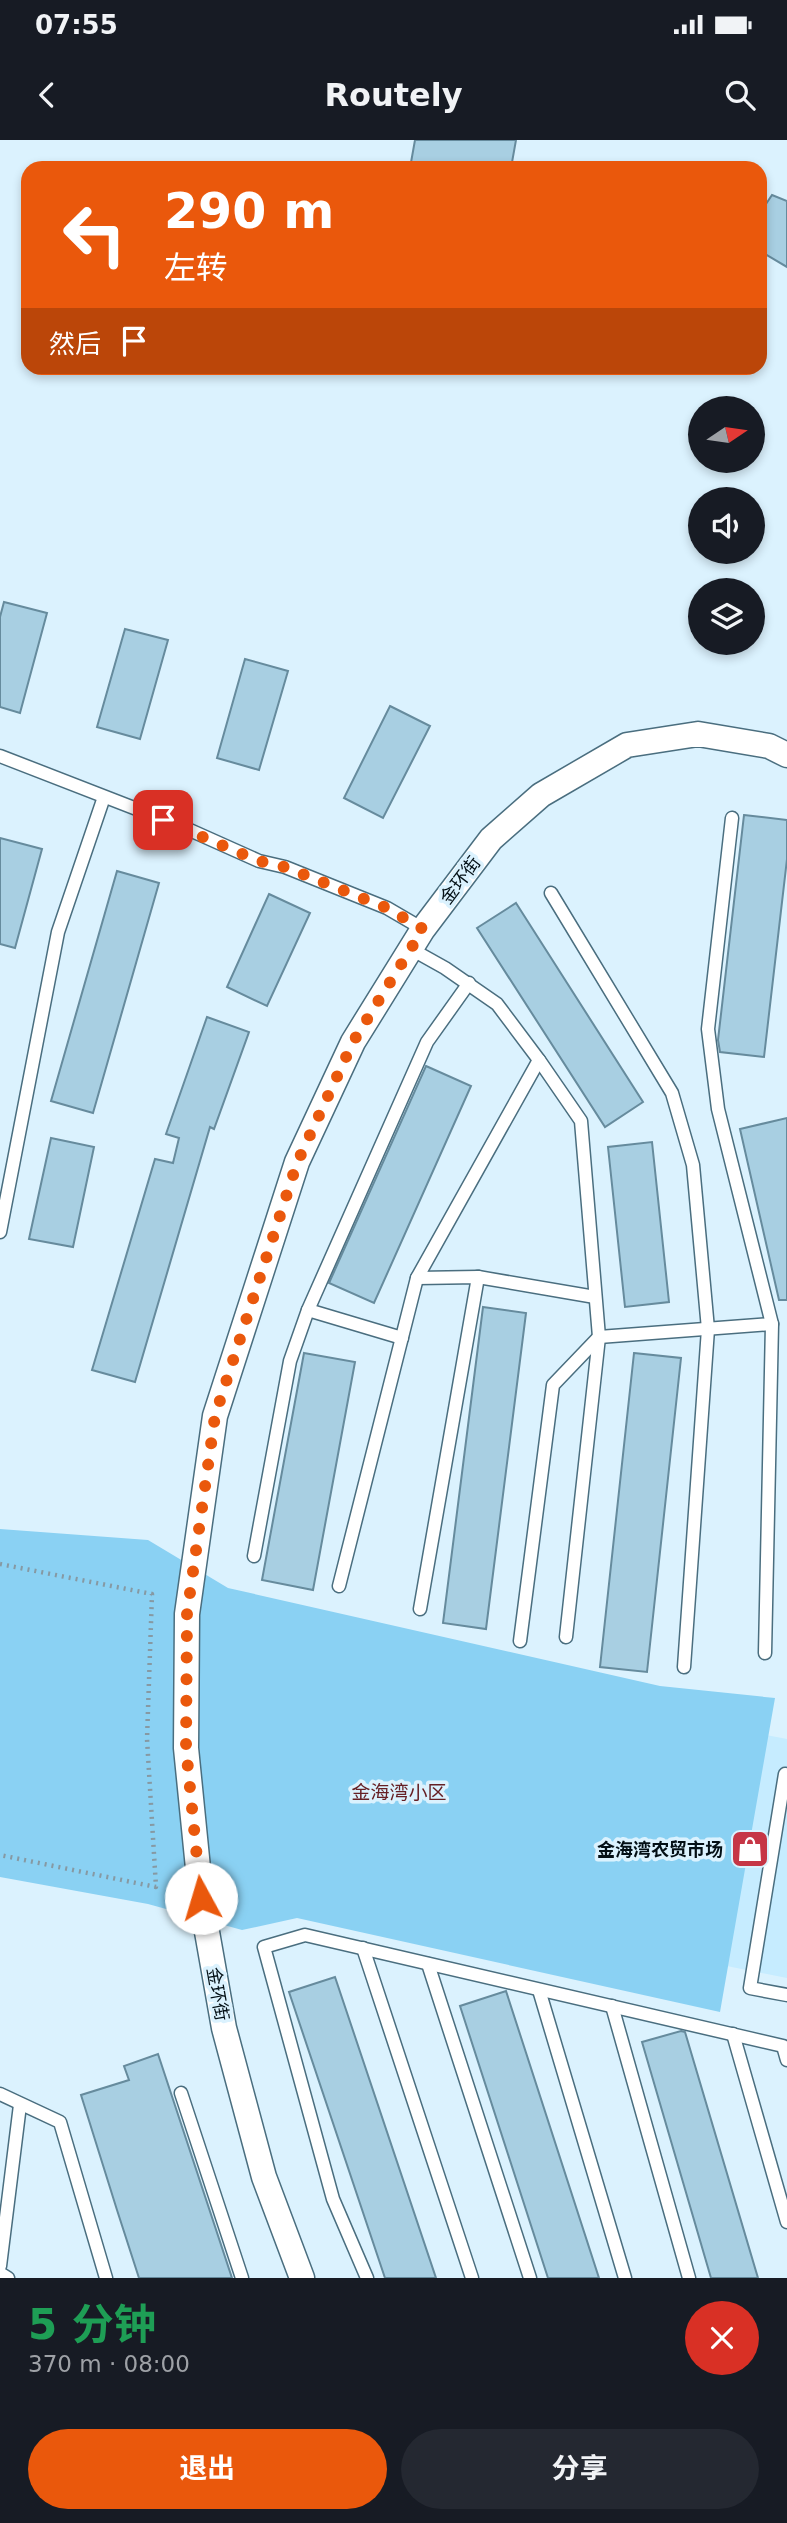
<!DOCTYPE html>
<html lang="zh">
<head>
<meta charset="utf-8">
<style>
	:root { --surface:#171b24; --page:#242831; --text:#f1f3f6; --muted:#9ea1a6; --accent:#ea580c }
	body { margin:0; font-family:"DejaVu Sans","Noto Sans SC",sans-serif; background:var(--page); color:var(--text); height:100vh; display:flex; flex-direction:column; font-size:26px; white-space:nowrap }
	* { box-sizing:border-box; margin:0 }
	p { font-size:23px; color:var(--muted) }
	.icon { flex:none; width:38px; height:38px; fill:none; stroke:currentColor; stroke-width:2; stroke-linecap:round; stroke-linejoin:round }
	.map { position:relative; height:2138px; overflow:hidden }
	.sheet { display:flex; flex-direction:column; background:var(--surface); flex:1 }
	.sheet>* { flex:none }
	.top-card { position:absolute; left:21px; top:21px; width:746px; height:214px; border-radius:21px; box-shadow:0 4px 10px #0003; background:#ea580c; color:#fff; overflow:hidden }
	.needle { width:46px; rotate:77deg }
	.tools { position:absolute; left:688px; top:256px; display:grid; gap:14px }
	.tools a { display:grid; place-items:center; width:77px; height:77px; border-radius:50%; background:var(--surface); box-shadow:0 4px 10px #0003; font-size:35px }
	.pin { position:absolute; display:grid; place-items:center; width:60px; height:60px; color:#fff; margin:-30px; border-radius:14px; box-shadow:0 4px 10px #0006 }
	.me { position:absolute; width:77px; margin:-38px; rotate:354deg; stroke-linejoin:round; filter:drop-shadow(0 0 5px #0008) }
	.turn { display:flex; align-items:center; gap:24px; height:147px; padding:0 28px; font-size:32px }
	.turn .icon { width:91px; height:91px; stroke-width:2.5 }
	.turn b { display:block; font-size:49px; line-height:60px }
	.then { display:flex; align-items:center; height:66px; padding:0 28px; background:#0003; gap:14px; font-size:26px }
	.round { display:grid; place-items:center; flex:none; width:74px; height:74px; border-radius:37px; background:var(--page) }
	.head { display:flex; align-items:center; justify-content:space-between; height:119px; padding:0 28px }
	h1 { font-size:42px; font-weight:700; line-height:52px; color:#1e9e55 }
	.cta { display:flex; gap:14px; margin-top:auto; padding:14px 28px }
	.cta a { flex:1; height:80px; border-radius:42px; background:var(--accent); color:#fff; font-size:28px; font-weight:700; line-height:80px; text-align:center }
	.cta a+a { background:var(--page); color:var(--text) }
	.status { display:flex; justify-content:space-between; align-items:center; height:49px; padding:0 35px; background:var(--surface); direction:ltr }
	.status svg { height:19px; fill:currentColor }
	header { display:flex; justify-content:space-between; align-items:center; height:91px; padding:0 28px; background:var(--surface); font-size:32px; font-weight:700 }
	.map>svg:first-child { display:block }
	.built { fill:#c6ecff }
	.green { fill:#8ad1f3 }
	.building { fill:#a8cfe2; stroke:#668b9d; stroke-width:2 }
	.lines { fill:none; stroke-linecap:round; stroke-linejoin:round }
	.service-casing { stroke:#4a6e7f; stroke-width:15 }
	.minor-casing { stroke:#4a6e7f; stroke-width:27 }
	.path { stroke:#8699a3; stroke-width:4.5; stroke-dasharray:2 5; stroke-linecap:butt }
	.service { stroke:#fff; stroke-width:12 }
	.minor { stroke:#fff; stroke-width:24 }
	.route { stroke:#ea580c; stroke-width:12; stroke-dasharray:0 21.6 }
	.labels { text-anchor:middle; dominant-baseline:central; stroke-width:7; stroke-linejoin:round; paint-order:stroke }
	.street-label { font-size:18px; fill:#030f15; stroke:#dbf2fe }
	.poi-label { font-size:18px; font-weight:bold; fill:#030f15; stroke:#dbf2fe; text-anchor:end }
	.neighbourhood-label { font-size:19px; fill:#662025; stroke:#dbf2fe }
</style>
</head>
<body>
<div class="status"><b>07:55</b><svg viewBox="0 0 49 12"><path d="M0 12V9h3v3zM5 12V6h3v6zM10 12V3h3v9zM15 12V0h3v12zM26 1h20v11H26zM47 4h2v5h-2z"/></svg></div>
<header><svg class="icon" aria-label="back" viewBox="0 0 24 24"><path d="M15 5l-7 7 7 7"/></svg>Routely<svg class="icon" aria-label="search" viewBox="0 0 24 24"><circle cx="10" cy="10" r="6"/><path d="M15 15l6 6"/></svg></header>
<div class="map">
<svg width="787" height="2138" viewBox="0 0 787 2138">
	<rect width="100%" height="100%" fill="#dbf2fe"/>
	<!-- built -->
	<polygon class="built" points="735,1589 787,1599 787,1838 692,1819"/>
	<!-- green -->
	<polygon class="green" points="0,1389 148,1400 228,1448 660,1546 775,1558 720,1872 297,1778 242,1790 148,1764 0,1737"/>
	<!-- building -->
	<g class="building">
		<polygon points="415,0 516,0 511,28 410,28"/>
		<polygon points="772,55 787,61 787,127 760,111 760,73"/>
		<polygon points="4,462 47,473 20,573 0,567 0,477"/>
		<polygon points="125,489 168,500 140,599 97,587"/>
		<polygon points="245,519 288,531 259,630 217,618"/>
		<polygon points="390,566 430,586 383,678 344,658"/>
		<polygon points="744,675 787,680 787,719 764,917 720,912 718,900"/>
		<polygon points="0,698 42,709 15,808 0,804"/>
		<polygon points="117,731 159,743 93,973 51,961"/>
		<polygon points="269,754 310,773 267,866 227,847"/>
		<polygon points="516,763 643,962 605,987 477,788"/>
		<polygon points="207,877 249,892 214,989 210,987 135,1242 92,1230 155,1019 173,1023 179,998 166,994"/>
		<polygon points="426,926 471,946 374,1163 329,1143"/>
		<polygon points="787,978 787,1160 779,1160 740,989"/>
		<polygon points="51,998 94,1007 73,1107 29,1099"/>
		<polygon points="652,1002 669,1162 625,1167 608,1007"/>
		<polygon points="483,1167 526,1173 486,1489 443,1483"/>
		<polygon points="304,1213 355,1222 313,1450 262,1440"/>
		<polygon points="634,1213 681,1218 647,1532 600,1527"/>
		<polygon points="335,1837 436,2138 385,2138 289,1852"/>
		<polygon points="506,1851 599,2138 548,2138 460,1866"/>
		<polygon points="681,1891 685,1892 758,2138 711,2138 642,1902"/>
		<polygon points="158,1914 232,2138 139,2138 117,2070 81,1955 129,1940 124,1926"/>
	</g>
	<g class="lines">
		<defs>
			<g id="service">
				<polyline points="0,616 183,687 259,721 285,727 387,768 423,789"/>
				<polyline points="732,678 708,889 718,969 772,1184 765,1513"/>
				<polyline points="551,753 672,953 693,1025 708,1189 684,1527"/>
				<polyline points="411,809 445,828 497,864 539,920 581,981 599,1197 566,1497"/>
				<polyline points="0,1092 58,792 104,657"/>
				<polyline points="417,1138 478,1137 595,1157"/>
				<polyline points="308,1170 402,1198"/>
				<polyline points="254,1416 290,1221 308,1170 427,902 469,843"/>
				<polyline points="339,1446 417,1138 539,920"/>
				<polyline points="420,1469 478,1137"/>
				<polyline points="520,1501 553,1245 599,1197 772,1184"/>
				<polyline points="785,1634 750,1848 787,1855"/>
				<polyline points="363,1808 472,2138"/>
				<polyline points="428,1824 530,2138"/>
				<polyline points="539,1850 625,2138"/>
				<polyline points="612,1866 689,2138"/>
				<polyline points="733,1894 787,2082"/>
				<polyline points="181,1953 242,2138"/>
				<polyline points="0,1954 60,1982 106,2138"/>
				<polyline points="0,2126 20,1965"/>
				<polyline points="0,2133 8,2138"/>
				<polyline points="367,2138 333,2059 264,1807 305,1795 783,1906 787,1920"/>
			</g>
			<polyline id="minor" points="302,2138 264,2037 224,1888 201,1758 186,1608 187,1474 215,1276 297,1022 353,902 423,789 491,699 541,655 627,605 698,594 769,606 787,615"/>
		</defs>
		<!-- service casing -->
		<use href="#service" class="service-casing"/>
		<!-- minor casing -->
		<use href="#minor" class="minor-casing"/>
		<!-- path -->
		<polyline class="path" points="0,1424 152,1454 147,1599 156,1747 0,1715"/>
		<!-- service -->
		<use href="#service" class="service"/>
		<!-- minor -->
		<use href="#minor" class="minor"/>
	</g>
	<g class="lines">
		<!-- route -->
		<polyline class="route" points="163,680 259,721 285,727 387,768 423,789 353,902 297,1023 215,1276 187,1474 186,1608 201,1758"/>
	</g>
	<!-- icons -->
	<defs>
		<symbol id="shop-square" viewBox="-11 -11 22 22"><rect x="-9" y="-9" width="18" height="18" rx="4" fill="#c63646" stroke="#dbf2fe"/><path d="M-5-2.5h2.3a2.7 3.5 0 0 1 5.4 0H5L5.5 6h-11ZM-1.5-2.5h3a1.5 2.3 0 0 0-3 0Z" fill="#fff"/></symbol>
	</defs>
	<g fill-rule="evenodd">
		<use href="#shop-square" x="728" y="1687" width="44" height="44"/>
	</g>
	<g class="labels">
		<!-- street labels -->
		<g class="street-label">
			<text transform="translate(460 740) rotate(-53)">金环街</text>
			<text transform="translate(218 1854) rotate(80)">金环街</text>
		</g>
		<!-- poi labels -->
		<g class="poi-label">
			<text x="723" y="1709">金海湾农贸市场</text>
		</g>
		<!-- neighbourhood labels -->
		<g class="neighbourhood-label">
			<text x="399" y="1652">金海湾小区</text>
		</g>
	</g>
</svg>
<div class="tools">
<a><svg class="needle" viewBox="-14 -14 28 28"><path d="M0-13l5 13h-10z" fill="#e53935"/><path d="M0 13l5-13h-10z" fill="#9ea1a6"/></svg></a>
<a><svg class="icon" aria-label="sound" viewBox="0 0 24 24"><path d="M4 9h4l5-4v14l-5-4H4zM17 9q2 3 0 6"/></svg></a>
<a><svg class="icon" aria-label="layers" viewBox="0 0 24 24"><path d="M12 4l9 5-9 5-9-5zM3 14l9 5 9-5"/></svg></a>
</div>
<div class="pin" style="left:163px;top:680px;background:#d93025"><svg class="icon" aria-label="arrive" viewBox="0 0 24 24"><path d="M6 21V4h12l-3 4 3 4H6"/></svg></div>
<svg class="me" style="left:201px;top:1758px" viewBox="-20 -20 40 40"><circle r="19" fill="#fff"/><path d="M0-13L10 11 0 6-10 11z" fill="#ea580c"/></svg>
<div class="top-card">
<div class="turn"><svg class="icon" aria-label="left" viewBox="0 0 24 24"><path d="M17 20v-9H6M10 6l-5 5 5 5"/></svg><div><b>290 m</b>左转</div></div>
<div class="then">然后<svg class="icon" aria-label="arrive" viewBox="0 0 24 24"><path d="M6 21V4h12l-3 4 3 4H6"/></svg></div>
</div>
</div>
<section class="sheet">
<div class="head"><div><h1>5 分钟</h1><p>370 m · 08:00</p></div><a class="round" style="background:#d93025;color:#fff"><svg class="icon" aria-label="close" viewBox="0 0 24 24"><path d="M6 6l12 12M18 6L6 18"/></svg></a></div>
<div class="cta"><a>退出</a><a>分享</a></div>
</section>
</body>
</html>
